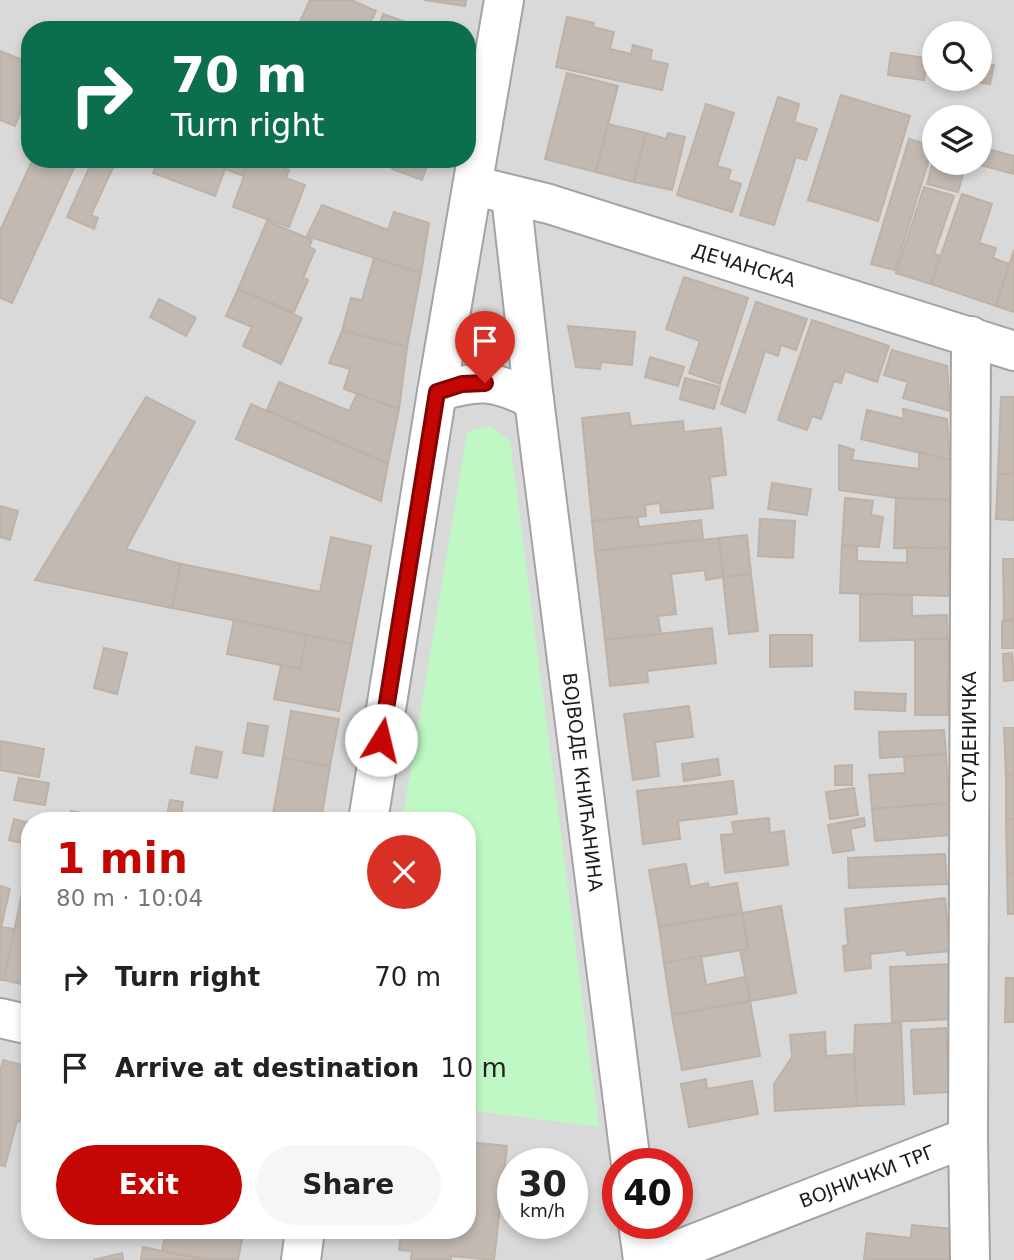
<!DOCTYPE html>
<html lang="en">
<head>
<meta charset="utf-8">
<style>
	:root { --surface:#fff; --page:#f6f6f6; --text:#222; --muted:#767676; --accent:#c50704 }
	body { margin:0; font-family:"DejaVu Sans",sans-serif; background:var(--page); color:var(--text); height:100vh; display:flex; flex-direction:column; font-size:26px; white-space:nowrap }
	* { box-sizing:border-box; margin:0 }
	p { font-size:23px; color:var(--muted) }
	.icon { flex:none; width:38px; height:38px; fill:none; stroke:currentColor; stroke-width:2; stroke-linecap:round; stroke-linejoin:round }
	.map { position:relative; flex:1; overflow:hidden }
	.side { position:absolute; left:21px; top:812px; width:455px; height:427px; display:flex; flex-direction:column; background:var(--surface); border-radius:28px; box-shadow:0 4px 10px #0003 }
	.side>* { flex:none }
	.banner { position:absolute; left:21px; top:21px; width:455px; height:147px; border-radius:28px; box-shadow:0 4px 10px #0003; background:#0b6e4f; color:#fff; overflow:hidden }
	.fabs { position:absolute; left:922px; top:21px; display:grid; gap:14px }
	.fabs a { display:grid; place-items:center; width:70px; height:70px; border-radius:50%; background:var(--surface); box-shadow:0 4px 10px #0003; font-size:35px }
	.speed { position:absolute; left:497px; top:1148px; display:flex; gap:14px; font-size:35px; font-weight:700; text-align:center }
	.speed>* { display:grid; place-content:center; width:91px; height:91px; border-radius:50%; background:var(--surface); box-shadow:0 4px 10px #0003; line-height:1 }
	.speed small { font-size:18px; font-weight:400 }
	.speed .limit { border:10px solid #d22; background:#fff; color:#111 }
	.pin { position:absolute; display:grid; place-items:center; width:60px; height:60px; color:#fff; margin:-72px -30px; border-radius:50% 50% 50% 0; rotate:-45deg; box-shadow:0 0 7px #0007 }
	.pin .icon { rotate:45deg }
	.me { position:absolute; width:77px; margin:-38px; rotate:9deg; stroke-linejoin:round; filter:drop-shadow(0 0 5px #0008) }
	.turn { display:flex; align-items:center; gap:24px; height:147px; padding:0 35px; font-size:32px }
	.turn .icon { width:91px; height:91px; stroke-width:2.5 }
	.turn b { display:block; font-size:49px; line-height:60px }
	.round { display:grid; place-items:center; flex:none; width:74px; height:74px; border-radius:37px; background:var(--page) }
	.overview { display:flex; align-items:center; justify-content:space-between; height:119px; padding:0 35px }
	h1 { font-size:42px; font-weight:800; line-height:52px; color:var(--accent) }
	.action { display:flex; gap:14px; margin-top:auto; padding:14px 35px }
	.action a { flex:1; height:80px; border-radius:42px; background:var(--accent); color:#fff; font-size:28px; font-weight:800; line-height:80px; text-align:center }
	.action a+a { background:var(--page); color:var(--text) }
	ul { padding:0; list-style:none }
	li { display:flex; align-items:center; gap:21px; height:91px; padding:0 35px }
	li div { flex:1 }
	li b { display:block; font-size:26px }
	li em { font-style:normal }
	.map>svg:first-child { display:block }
	.residential { fill:#dad9d9; fill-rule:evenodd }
	.park { fill:#bff8c4 }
	.building { fill:#c2b9b2; stroke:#bfb1a5; stroke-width:2 }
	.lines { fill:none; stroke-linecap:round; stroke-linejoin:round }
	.minor-casing { stroke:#a3a3a3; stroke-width:42 }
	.minor { stroke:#fff; stroke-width:38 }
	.route-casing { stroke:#800503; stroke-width:18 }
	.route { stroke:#c50704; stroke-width:12 }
	.labels { text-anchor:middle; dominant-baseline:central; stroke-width:7; stroke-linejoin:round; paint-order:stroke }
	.street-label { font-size:19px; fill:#1c1c1c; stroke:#fff }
</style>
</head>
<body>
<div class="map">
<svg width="1014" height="1260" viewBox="0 0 1014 1260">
	<rect width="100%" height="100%" fill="#eeeae2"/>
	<!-- residential -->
	<path class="residential" d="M0,0H1014V1260H0ZM30,30H467V159H30ZM934,33H980V79H934ZM934,117H980V163H934ZM30,821H467V1230H30ZM513,1164H572V1223H513ZM618,1164H677V1223H618Z"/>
	<!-- park -->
	<polygon class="park" points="490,426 510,441 599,1127 467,1110 467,821 402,821 467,432"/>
	<!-- building -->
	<g class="building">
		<polygon points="310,0 351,0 376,11 367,30 301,30 297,28"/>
		<polygon points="424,0 466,0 465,6"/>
		<polygon points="383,14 428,30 378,30"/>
		<polygon points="567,17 594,23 593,27 614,32 610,49 631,54 633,45 652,50 650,60 668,64 662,90 556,67"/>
		<polygon points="0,51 30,63 30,88 15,126 0,120"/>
		<polygon points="891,53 927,58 924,80 888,75"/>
		<polygon points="980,63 994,65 990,84 958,79 980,79"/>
		<polygon points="567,73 618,86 596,172 545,159"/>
		<polygon points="30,88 30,118 19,114"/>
		<polygon points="841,95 910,116 878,221 808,200"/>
		<polygon points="778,97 799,104 794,122 817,129 806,160 796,157 774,225 740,215"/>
		<polygon points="706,104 734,113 717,166 731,170 728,180 741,184 732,212 677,195"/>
		<polygon points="608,124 646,133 634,182 596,172"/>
		<polygon points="646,133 666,139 668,133 685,137 672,190 634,182"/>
		<polygon points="909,139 933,146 895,270 871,264"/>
		<polygon points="980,147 1014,156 1014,174 973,163 980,163"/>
		<polygon points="934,158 934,163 966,163 958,192 927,184"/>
		<polygon points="33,159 78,159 12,303 0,298 0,231"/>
		<polygon points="93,159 106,159 115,163 91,215 98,218 94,229 67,217"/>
		<polygon points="158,159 250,159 244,176 225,169 215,196 153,173"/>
		<polygon points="250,159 258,159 289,170 286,178 305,185 289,227 233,207"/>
		<polygon points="396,159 429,159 422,180 392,169"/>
		<polygon points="924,187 954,196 934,254 941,256 931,284 896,273"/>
		<polygon points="962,194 992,204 979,243 996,248 993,258 1010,264 996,306 931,284"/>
		<polygon points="322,205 388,230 394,212 429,223 421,273 307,236"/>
		<polygon points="267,221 312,240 309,247 315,250 303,278 308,280 294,312 238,289"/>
		<polygon points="1014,250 1014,312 996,306"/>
		<polygon points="374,258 421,273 407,347 342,331 351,298 362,300"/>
		<polygon points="684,277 748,298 720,384 689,373 700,341 666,329"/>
		<polygon points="238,289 302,318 281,364 243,346 252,327 226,316"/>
		<polygon points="159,299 196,318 186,336 150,317"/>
		<polygon points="756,302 807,319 796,350 781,345 778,356 765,351 745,413 721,404"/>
		<polygon points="812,320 889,346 877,382 845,371 841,383 834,381 821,419 812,416 807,430 778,420"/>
		<polygon points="568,326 635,332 632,365 601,362 600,369 576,367"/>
		<polygon points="342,331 407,347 399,409 344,389 350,369 329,363"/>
		<polygon points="892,350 947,366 950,411 903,398 908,382 884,375"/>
		<polygon points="650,357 684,367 678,386 645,377"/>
		<polygon points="685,378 720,387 714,409 680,399"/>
		<polygon points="279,382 349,411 357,394 399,409 388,464 267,410"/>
		<polygon points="146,397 195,422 126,549 181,564 172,608 35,580"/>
		<polygon points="1001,397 1014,397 1014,474 998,474"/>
		<polygon points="251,404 388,464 381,501 236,439"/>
		<polygon points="903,409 947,419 950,460 861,439 867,410 904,419"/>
		<polygon points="629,413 631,426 683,421 684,432 721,428 726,475 710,477 713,508 661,513 660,503 645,505 646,516 592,521 582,418"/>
		<polygon points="839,445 854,450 852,460 919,469 919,452 950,460 951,500 896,498 839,490"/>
		<polygon points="998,474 1014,474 1014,520 996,519"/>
		<polygon points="772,483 811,489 807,515 768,509"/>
		<polygon points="845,498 873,501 871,515 883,517 879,547 842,545"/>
		<polygon points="896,498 951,500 950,549 894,548"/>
		<polygon points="0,506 18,511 10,540 0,537"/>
		<polygon points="637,516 639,527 701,520 703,539 595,551 592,521"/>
		<polygon points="760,519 795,521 793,558 758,556"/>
		<polygon points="747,535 751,574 723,577 719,538"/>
		<polygon points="331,537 371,546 352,644 172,608 181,564 320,592"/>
		<polygon points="719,538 723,577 706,580 705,570 671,574 676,614 658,616 661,634 605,640 595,551"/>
		<polygon points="842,545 857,546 857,561 907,563 907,547 950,549 948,596 840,593"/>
		<polygon points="1003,559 1014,559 1014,619 1004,620"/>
		<polygon points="751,574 758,631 729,634 723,577"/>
		<polygon points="860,594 912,595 912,616 947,615 948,639 860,641"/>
		<polygon points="234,620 307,635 300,669 227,654"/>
		<rect x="1002" y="621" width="12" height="27"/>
		<polygon points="712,628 716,663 647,671 648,682 610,686 605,640"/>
		<polygon points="307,635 352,644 339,711 274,699 281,665 300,669"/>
		<polygon points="770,635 812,635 812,666 770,667"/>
		<rect x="915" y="639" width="33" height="76"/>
		<polygon points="104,648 127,653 117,694 94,688"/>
		<polygon points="1012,653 1014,680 1004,681 1003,654"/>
		<polygon points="855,692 906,694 905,711 855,709"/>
		<polygon points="689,706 693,737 655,742 659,776 633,780 624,714"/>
		<polygon points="291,711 339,719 330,766 283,758"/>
		<polygon points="248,723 268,726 263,756 243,753"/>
		<polygon points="1004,728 1014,728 1014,775 1006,776"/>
		<polygon points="944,730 946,754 880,758 879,732"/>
		<polygon points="0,741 44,749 39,777 0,770"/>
		<polygon points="196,747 222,752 217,778 191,773"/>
		<polygon points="946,754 949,803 872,809 869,775 905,773 904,757"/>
		<polygon points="283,758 330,766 321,821 272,819"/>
		<polygon points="718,759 720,775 684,781 682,764"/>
		<polygon points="852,765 852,785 835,785 835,766"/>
		<polygon points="1014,775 1014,819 1006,819 1006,776"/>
		<polygon points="19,778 49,783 45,805 14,800"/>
		<polygon points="733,781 737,814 678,821 680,839 643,844 637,791"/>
		<polygon points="854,788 858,815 830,819 826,792"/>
		<polygon points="170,800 183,802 180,821 166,821"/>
		<polygon points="949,803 951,835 875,841 872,809"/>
		<polygon points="71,811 94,816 93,821 69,821"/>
		<polygon points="769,818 770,833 784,831 788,865 725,873 721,835 734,834 732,822"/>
		<polygon points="864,818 865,826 850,829 854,850 833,853 828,825"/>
		<polygon points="14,819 30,823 30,845 9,840"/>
		<polygon points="1006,819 1014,819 1014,872 1007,873"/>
		<polygon points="30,854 30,986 4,980"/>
		<polygon points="945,854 947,884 849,888 848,858"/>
		<polygon points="686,864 690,887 708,883 709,888 737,883 742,913 659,927 649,870"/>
		<polygon points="1014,872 1014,914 1008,914 1007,873"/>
		<polygon points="0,886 10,889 1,927 14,929 4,980 0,980"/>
		<polygon points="945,898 950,951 907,955 906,950 870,954 871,968 845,971 843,946 848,945 845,909"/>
		<polygon points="781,906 796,993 750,1001 740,950 748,949 742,913"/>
		<polygon points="742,913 748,949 664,963 659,927"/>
		<polygon points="701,956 706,985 745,977 750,1001 672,1015 664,963"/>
		<polygon points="951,964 953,1019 892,1022 890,967"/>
		<polygon points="1006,978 1014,978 1014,1022 1005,1022"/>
		<polygon points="750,1001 760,1056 682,1070 672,1015"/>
		<polygon points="901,1023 904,1104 857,1106 854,1054 855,1025"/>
		<polygon points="946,1028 949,1092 914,1094 911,1030"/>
		<polygon points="825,1032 826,1056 854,1054 857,1106 775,1111 774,1084 792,1057 790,1035"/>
		<polygon points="3,1060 30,1067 30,1113 24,1111 22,1122 17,1121 5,1166 0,1165 0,1072"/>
		<polygon points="706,1079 707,1089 752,1081 758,1114 689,1127 681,1084"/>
		<polygon points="467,1142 507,1146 494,1260 451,1256 451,1260 411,1260 412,1251 399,1250 401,1230 467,1230"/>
		<polygon points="912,1225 953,1229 963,1260 864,1260 867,1233 911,1238"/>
		<polygon points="166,1230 244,1230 238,1260 209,1260 162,1251"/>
		<polygon points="143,1247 162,1251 209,1260 141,1260"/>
		<polygon points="122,1253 123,1260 93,1260"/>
	</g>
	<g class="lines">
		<defs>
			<g id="minor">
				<polyline points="488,189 549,204 1014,351"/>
				<polyline points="511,196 534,400 631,1164"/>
				<path d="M437,392C479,379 495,380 534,400"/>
				<polyline points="368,821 437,392 504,0"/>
				<polyline points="0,1018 30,1025"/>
				<polyline points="638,1223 643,1260"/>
				<polyline points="301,1260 305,1230"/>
				<polyline points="652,1260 968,1137"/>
				<polyline points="970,1260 968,1137 971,336"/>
			</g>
		</defs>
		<!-- minor casing -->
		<use href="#minor" class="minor-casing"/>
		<!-- minor -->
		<use href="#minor" class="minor"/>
	</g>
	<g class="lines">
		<defs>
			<polyline id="route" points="381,740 437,392 462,384 485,383"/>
		</defs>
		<!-- route casing -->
		<use href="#route" class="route-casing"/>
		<!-- route -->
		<use href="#route" class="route"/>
	</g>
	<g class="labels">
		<!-- street labels -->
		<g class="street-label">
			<text transform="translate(744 265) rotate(17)">ДЕЧАНСКА</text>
			<text transform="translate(969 737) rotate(-90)">СТУДЕНИЧКА</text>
			<text transform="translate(583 782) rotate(83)">ВОЈВОДЕ КНИЋАНИНА</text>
			<text transform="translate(867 1176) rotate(-21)">ВОЈНИЧКИ ТРГ</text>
		</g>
	</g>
</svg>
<div class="fabs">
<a><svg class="icon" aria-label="search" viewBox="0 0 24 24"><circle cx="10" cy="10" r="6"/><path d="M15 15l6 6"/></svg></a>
<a><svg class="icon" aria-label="layers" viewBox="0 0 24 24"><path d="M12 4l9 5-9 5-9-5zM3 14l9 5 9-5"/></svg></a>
</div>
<div class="speed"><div>30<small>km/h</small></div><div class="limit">40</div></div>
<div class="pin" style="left:485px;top:383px;background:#d93025"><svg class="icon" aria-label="arrive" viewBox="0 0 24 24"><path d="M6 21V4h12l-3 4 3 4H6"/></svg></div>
<svg class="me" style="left:381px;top:740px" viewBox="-20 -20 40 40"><circle r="19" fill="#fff"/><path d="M0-13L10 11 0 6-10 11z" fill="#c50704"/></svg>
<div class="banner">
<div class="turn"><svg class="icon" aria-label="right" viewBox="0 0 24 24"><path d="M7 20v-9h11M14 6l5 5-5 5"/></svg><div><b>70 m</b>Turn right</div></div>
</div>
<section class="side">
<div class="overview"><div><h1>1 min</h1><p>80 m · 10:04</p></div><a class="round" style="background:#d93025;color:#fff"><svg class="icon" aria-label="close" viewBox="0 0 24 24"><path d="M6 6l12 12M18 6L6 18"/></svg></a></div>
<ul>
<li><svg class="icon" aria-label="right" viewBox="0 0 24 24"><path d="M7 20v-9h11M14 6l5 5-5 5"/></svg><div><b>Turn right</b></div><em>70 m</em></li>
<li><svg class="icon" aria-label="arrive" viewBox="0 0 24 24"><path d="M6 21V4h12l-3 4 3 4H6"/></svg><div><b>Arrive at destination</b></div><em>10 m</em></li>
</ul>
<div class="action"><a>Exit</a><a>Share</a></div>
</section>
</div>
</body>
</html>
